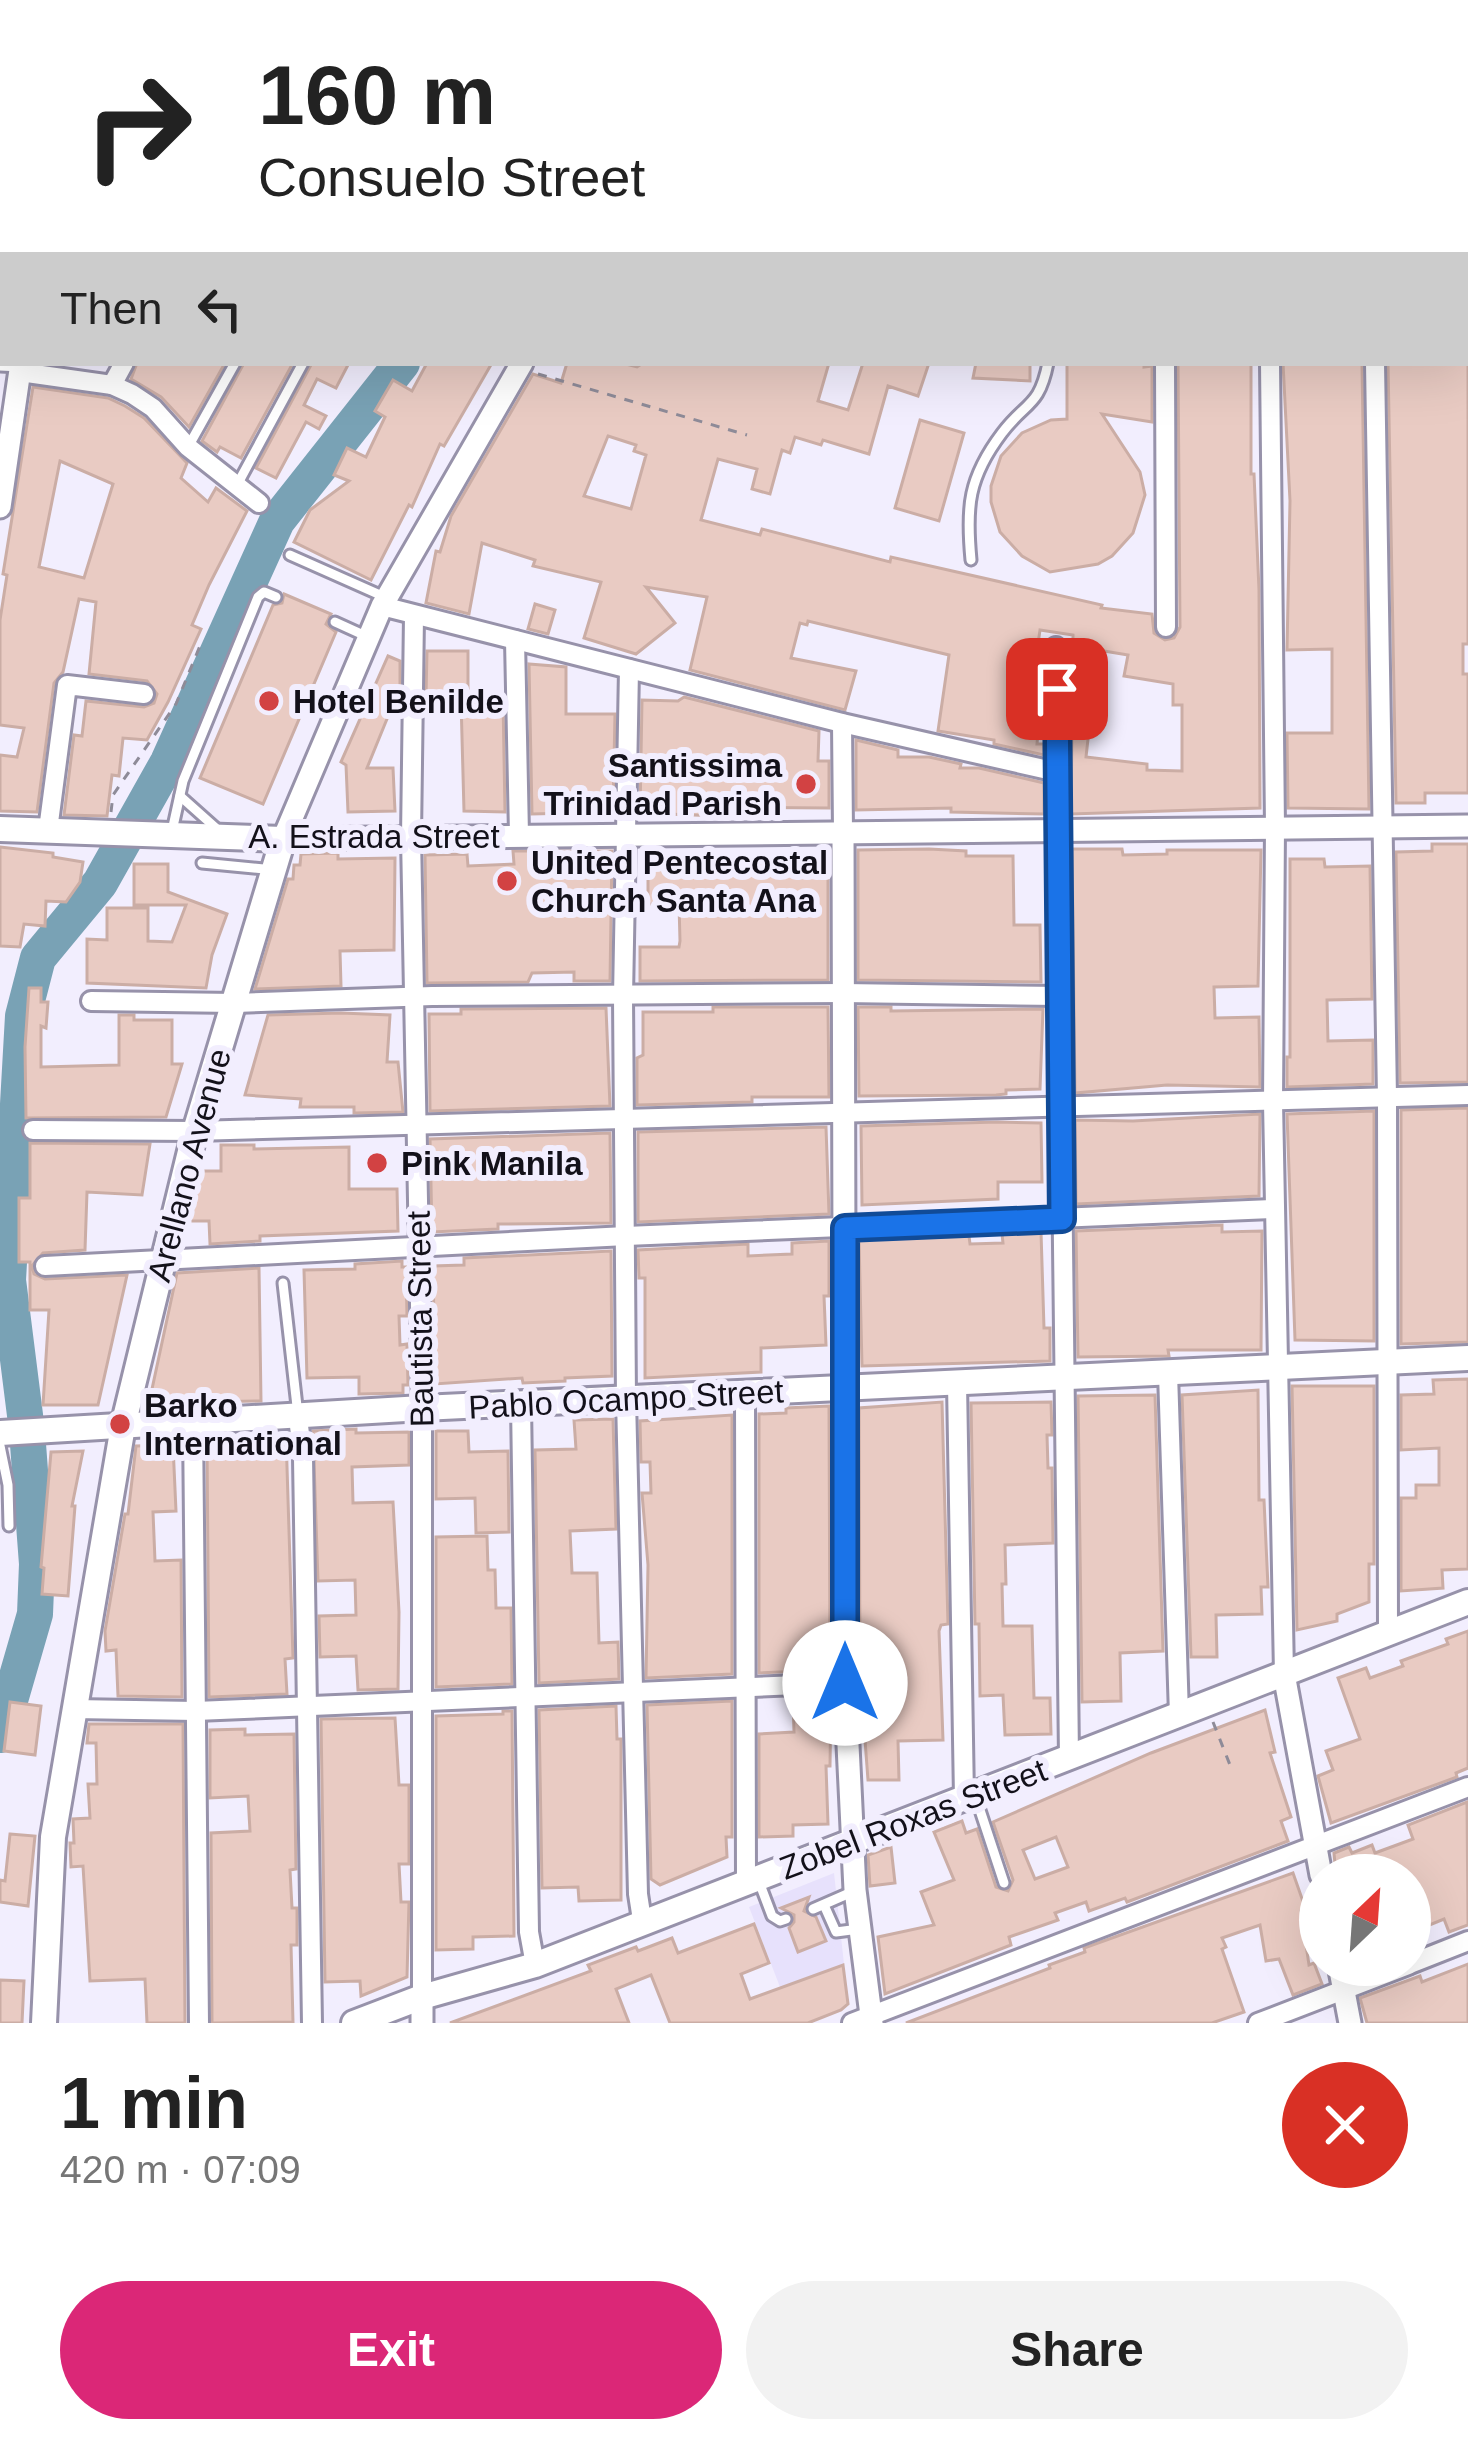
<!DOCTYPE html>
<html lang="en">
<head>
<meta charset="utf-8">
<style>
	:root { --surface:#fff; --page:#f2f2f2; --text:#222; --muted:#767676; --accent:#db2777 }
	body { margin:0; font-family:Helvetica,sans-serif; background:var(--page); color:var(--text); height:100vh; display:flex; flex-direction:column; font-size:45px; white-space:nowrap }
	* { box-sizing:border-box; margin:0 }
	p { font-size:39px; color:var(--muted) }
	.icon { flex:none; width:66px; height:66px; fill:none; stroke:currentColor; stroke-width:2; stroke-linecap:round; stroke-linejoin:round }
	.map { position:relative; height:2023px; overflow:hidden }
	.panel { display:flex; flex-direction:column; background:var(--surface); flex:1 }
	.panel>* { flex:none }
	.guide { position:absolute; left:0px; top:0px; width:1470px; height:366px; box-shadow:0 12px 48px #0002; background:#fff; color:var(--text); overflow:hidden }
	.needle { width:78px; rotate:25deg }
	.tools { position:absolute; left:1299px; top:1854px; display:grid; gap:24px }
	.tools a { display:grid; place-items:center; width:132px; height:132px; border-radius:50%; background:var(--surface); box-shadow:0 12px 48px #0002; font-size:60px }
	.pin { position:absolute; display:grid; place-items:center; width:102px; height:102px; color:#fff; margin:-51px; border-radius:24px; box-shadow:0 6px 18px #0006 }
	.me { position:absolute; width:132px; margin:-66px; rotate:0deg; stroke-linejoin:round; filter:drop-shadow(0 0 9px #0008) }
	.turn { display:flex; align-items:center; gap:42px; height:252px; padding:0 60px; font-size:54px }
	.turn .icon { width:156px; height:156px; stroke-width:2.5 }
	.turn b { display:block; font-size:84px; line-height:102px }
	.then { display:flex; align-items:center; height:114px; padding:0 60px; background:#0003; gap:24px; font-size:45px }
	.round { display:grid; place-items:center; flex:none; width:126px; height:126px; border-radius:63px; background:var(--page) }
	.summary { display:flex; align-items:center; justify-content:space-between; height:204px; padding:0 60px }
	h1 { font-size:72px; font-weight:700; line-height:90px }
	.primary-button { display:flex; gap:24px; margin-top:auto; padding:24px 60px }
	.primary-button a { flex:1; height:138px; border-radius:72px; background:var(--accent); color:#fff; font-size:48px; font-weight:700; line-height:138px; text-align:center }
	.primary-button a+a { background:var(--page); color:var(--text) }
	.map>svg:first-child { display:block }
	.built { fill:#e7e1fc }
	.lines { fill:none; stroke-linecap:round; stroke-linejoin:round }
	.river { stroke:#79a2b5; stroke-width:36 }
	.building { fill:#e9cbc3; stroke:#cbada5; stroke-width:3; fill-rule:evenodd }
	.service-casing { stroke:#9792aa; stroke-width:15 }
	.pedestrian-casing { stroke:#9792aa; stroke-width:20 }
	.minor-casing { stroke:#9792aa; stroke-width:24 }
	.tertiary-casing { stroke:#9792aa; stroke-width:27 }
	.secondary-casing { stroke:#9792aa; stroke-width:30 }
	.path { stroke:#8e8b98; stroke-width:3; stroke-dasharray:9 9; stroke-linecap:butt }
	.service { stroke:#fff; stroke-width:9 }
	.pedestrian { stroke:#fff; stroke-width:14 }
	.minor { stroke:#fff; stroke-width:18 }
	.tertiary { stroke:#fff; stroke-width:21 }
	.secondary { stroke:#fff; stroke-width:24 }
	.route-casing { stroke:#114b97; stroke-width:30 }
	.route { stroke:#1a73e8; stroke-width:21 }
	.poi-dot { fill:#d24243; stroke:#f2eefe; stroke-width:4.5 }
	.labels { text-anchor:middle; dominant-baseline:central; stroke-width:12; stroke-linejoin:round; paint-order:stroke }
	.poi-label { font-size:33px; font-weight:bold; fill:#13111a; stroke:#f2eefe; text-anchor:start }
	.street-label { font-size:33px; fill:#13111a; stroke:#f2eefe }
</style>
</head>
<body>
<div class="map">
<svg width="1468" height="2023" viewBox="0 0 1468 2023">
	<rect width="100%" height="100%" fill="#f2eefe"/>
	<!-- built -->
	<polygon class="built" points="834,1873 844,1964 780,1987 749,1907"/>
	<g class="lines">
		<!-- river -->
		<g class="river">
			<polyline points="503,0 504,3"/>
			<polyline points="0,1735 35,1614 37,1564 27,1431 8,1280 23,1016 38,958 100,883 168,762 277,521 402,363"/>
		</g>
	</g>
	<!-- building -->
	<g class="building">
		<polygon points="137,363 225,363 189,427 161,397 131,379"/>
		<polygon points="244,363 293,363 241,458 220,447 217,452 202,441"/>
		<polygon points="312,363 349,363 336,388 317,379 304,405 326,416 319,429 306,422 276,478 256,468"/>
		<polygon points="427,363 492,363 444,446 440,444 412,507 409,505 371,580 294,542 310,510 349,481 334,475 347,448 366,457 385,417 375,411 393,380 412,391"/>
		<path d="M567,363H622L637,367L643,363H829L818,401L848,410L863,363H929L918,396L888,386L869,454L823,440L821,445L795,437L790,453L782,450L770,494L752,489L757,469L718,459L701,520L760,535L762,529L890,562L891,557L1102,605L1101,608L1152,614L1154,633L1165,640L1174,638L1180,627L1178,363H1251V474H1254L1259,590L1260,808L1071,814L1073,635L1040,630L1034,671L1043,673L1037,744H1044V755L994,744V740L938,731L949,655L808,621L807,625L800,623L791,658L856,671L845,710L690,670L707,597L646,587L675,623L636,654L584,638L601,582L533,566L535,560L482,543L469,614L426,603L436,551L440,552L451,516L533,374L561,383ZM608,436L636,445L634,451L646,455L631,509L584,496ZM1098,650L1128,655L1124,676L1173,684V705H1182V771L1147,770V764L1086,757Z"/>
		<polygon points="976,363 1030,363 1030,381 973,378"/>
		<polygon points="1067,363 1144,363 1144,367 1152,366 1152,422 1102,414 1140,472 1145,495 1133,533 1112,556 1098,564 1050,572 1022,556 1000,532 991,502 991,486 1001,456 1022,433 1051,420 1067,419"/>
		<polygon points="1283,363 1362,363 1369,809 1288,808 1287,733 1332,733 1332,649 1287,650 1290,501"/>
		<polygon points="1388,363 1468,363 1468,644 1463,644 1463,674 1468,674 1468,793 1425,793 1425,803 1396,803"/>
		<path d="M33,387L108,398L125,406L144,418L187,463L181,478L208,502L216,488L247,511L209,585L192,625L201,629L168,702L147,740L123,738L119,776L112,775L107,816L64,815L74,735L82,736L86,701L144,707L154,703L157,694L147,681L89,674L96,602L79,599L63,672L54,683L37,812L0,811V755L17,757L24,728L0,725V620L7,575L3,574ZM60,461L113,484L84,578L39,567Z"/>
		<polygon points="920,420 964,433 939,521 895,508"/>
		<polygon points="284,594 331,614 326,624 336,632 263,804 200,778 273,605 282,603"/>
		<polygon points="535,604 555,610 548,634 528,629"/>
		<polygon points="427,651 468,651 468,696 426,695"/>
		<polygon points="388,656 400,661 400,687 367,768 393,768 395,811 348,812 346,765 341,762"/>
		<polygon points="529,664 566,667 566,714 615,714 613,812 532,814"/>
		<polygon points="684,697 819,731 818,761 829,761 829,808 719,807 719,816 640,813 642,700 678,701"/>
		<polygon points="461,700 503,700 505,812 464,811"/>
		<polygon points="856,740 898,750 898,757 929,757 961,764 960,768 979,768 1044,783 1044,814 951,812 951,808 856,810"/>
		<polygon points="1432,844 1468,844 1468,1082 1400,1083 1396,852 1432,851"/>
		<polygon points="0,847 53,853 53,857 83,862 80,882 66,902 46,901 45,926 24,924 20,947 0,946"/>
		<polygon points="929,849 966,851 966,856 1013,856 1014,925 1040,925 1041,982 858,980 858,850"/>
		<polygon points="1072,849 1122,849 1123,855 1167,854 1167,850 1261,850 1258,986 1214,987 1215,1018 1259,1017 1260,1087 1167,1085 1075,1093"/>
		<polygon points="513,851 612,851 610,981 574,981 574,972 532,973 528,982 427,983 425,855 467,854 468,866 514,864"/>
		<polygon points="338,853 338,859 395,858 394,950 340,951 341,986 255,989 288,879 293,879 294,865 300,865 301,854"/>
		<polygon points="799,853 828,853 828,980 640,981 640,947 679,947 680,941 679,904 648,904 648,863"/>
		<polygon points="1290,859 1324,859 1325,867 1370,866 1372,999 1327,1000 1328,1041 1373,1040 1373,1084 1287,1087 1287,1057 1290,1057"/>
		<polygon points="134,864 168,864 168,892 227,914 212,955 206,988 87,983 87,939 107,940 107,908 148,908 148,941 172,942 186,905 134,905"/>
		<polygon points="29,988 41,988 41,1002 48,1002 46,1028 41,1026 41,1067 119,1065 119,1015 134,1015 134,1020 172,1020 172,1064 182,1064 166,1117 26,1118 25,1047"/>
		<polygon points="713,1007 828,1007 829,1097 752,1097 752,1102 637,1105 637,1058 643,1055 643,1012 713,1012"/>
		<polygon points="858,1007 891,1007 891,1011 1043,1009 1040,1089 1006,1090 1006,1094 996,1095 859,1096"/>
		<polygon points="606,1008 610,1106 430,1111 429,1014 461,1014 461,1009"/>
		<polygon points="341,1013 390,1015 387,1062 398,1062 403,1112 354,1113 354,1107 300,1107 301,1099 245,1095 268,1015"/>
		<polygon points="1468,1108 1468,1342 1401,1344 1401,1110"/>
		<polygon points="1374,1111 1374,1341 1295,1340 1287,1114"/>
		<polygon points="1260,1114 1259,1196 1076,1204 1075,1120 1133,1121"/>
		<polygon points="997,1122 1041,1123 1042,1182 998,1182 998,1199 862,1205 861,1126"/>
		<polygon points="826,1127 829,1214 638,1222 638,1132"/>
		<polygon points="610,1133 611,1223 498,1224 498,1229 432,1232 430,1139"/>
		<polygon points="30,1143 150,1144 142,1195 87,1192 85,1250 43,1253 32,1266 34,1274 45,1279 127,1275 98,1405 43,1405 49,1310 30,1310 30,1262 19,1262 19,1198 30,1198"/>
		<polygon points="221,1145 254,1145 254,1149 349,1147 349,1189 397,1189 398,1231 260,1236 260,1241 210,1244 209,1221 190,1221 202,1171 221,1171"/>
		<polygon points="1222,1225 1222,1232 1262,1231 1261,1350 1168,1350 1169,1356 1078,1357 1076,1231"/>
		<polygon points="1041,1232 1044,1328 1050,1328 1050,1361 862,1366 859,1240 969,1236 970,1244 1003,1243 1002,1234"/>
		<polygon points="829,1241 829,1296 824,1296 826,1345 761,1348 761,1372 645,1378 645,1278 639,1278 638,1250 748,1244 748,1256 792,1254 792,1243"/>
		<polygon points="611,1251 612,1376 565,1378 565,1381 523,1383 522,1378 435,1384 433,1266 464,1265 464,1258"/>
		<polygon points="402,1261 402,1267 406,1267 407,1316 399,1316 400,1345 407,1344 408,1385 403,1385 403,1393 359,1394 359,1377 307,1378 304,1270 355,1269 355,1264"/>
		<polygon points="259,1268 261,1401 149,1403 177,1273"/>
		<polygon points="1468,1379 1468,1569 1442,1570 1443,1588 1401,1591 1401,1498 1416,1498 1416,1485 1439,1485 1439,1448 1401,1450 1401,1395 1434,1394 1433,1380"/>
		<polygon points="1292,1386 1374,1386 1374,1564 1369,1564 1369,1602 1337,1614 1337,1621 1297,1630"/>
		<polygon points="1258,1390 1259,1500 1264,1500 1268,1587 1261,1587 1262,1614 1216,1615 1217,1657 1191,1657 1182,1395"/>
		<polygon points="1155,1395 1163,1651 1120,1653 1121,1701 1082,1702 1078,1396"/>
		<polygon points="942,1402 948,1624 941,1625 939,1631 943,1740 898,1741 899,1780 868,1780 860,1673 859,1408"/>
		<polygon points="1051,1402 1052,1435 1047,1435 1048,1468 1052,1468 1053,1543 1005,1545 1006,1584 1002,1584 1003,1626 1032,1626 1034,1698 1050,1698 1051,1734 1005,1735 1003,1695 980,1696 979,1624 975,1624 971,1403"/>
		<polygon points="829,1406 830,1670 759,1673 759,1414 786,1413 786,1408"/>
		<polygon points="732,1415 732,1674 646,1678 648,1565 642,1493 651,1493 650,1462 641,1462 640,1421"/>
		<polygon points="613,1419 616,1529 570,1531 572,1573 597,1573 599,1643 618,1642 619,1679 539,1683 535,1450 576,1449 574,1420"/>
		<polygon points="356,1429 356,1433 409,1432 409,1465 352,1467 353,1503 393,1502 399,1612 398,1689 358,1690 356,1656 320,1657 319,1616 356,1615 355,1580 318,1581 313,1431"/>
		<polygon points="436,1431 468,1431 469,1452 508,1451 509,1532 476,1533 475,1498 436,1499"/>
		<polygon points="286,1435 293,1658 285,1659 287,1694 209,1697 207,1443"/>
		<polygon points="173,1445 176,1511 153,1512 155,1561 181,1560 182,1697 118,1696 116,1650 106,1651 105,1631 125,1514 128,1514 136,1446"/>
		<polygon points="83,1451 72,1506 75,1506 68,1596 42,1594 44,1568 41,1567 51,1452"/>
		<polygon points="487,1536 488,1570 495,1570 496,1608 511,1608 512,1684 436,1687 436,1537"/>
		<polygon points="1468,1631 1468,1768 1456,1773 1457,1777 1331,1823 1318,1776 1333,1770 1326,1751 1360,1739 1338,1678 1366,1668 1370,1678 1403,1666 1401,1661 1448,1644 1446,1639"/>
		<polygon points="831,1697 830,1766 826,1766 828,1824 793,1825 793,1836 759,1837 759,1734 794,1732 793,1699"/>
		<polygon points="732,1701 732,1837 726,1837 727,1857 660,1885 651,1879 647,1705"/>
		<polygon points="10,1702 41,1706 35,1755 4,1751"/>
		<polygon points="616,1706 617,1739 621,1739 621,1900 579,1901 578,1887 542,1888 539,1710"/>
		<path d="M1265,1710L1275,1752L1270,1753L1291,1817L1281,1821L1288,1841L1127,1902L1125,1898L1089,1911L1086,1902L1055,1913L1058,1920L1009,1937L1011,1945L885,1994L878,1937L934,1925L921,1892L954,1880L934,1832L962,1821L966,1833L977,1829L996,1887L1008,1891L1013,1880L993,1822L1151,1753ZM1056,1837L1068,1867L1035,1879L1023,1850Z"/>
		<polygon points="503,1711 512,1711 514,1936 473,1937 473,1949 436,1950 436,1716 503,1714"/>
		<polygon points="395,1718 399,1785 409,1785 409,1864 399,1864 401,1902 409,1902 407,1977 361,1996 360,1981 325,1982 321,1719"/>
		<polygon points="89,1724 183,1724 185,2023 147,2023 145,1979 90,1981 83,1866 71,1867 70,1843 74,1843 73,1819 90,1818 88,1784 97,1784 96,1743 87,1743"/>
		<polygon points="245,1729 245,1735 294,1734 296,1869 290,1870 292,1908 297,1908 297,1945 291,1945 293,2022 212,2023 211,1833 250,1831 248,1796 210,1798 210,1730"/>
		<polygon points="1467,1802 1468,1925 1449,1932 1444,1919 1410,1933 1410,1875 1336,1875 1334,1853 1349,1847 1352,1853 1372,1845 1375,1853 1413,1839 1408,1825"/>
		<polygon points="10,1834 35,1836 28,1906 0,1902 0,1880 5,1881"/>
		<polygon points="891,1847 895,1883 870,1886 868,1855"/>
		<polygon points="1293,1873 1306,1910 1301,1911 1309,1965 1314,1963 1322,1984 1293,1995 1279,1959 1266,1961 1260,1925 1222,1938 1226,1947 1222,1949 1244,2012 1212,2023 906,2023 1050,1968 1049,1965 1085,1952 1084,1948"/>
		<polygon points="809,1897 804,1911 816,1917 826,1941 798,1952 789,1928 794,1922 794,1915 781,1908"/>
		<polygon points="754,1924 769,1963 741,1974 750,1999 843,1965 848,2004 841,2010 808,2023 670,2023 651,1975 616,1989 629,2023 450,2023 591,1971 588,1965 636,1947 638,1951 672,1938 678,1953"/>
		<polygon points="1468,1964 1468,2023 1367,2023 1360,1998 1420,1976 1422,1982"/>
		<polygon points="0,1980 24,1981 22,2023 0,2023"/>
	</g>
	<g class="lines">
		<defs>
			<g id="service">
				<polyline points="0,366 21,367"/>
				<polyline points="188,447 235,363"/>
				<polyline points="237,485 303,363"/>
				<polyline points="290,555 387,598"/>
				<path d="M971,560C966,507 968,478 1002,433C1026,401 1039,408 1048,363"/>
				<polyline points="335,622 368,637"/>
				<polyline points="180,796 217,829"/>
				<polyline points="172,831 183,781 258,597 264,592 276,597"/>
				<polyline points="202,863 274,870"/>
				<polyline points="283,1283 298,1415"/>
				<polyline points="0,1446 8,1485 9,1526"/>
				<polyline points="975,1795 1004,1883"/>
				<polyline points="758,1879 772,1916 780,1921 786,1919"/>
				<polyline points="824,1905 836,1932 859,1929"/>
				<polyline points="813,1909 852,1892"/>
			</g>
			<polyline id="pedestrian" points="752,0 757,3"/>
			<g id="minor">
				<polyline points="1053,0 1053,3"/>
				<polyline points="1160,0 1160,3"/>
				<polyline points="1266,0 1266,3"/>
				<polyline points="1374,0 1374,3"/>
				<polyline points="323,3 325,0"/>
				<polyline points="943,3 943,0"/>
				<polyline points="0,270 3,270"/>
				<polyline points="1467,325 1468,325"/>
				<polyline points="1165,363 1166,627"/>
				<polyline points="1270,363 1275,827 1273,1102 1284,1674"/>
				<polyline points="1375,363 1387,1098 1388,1634"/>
				<polyline points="20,372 112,385 132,394 153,408 188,447 259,503"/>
				<polyline points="112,385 124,363"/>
				<polyline points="382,606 842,723 1057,772"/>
				<polyline points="414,616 411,837 422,1408 422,1997"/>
				<polyline points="515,640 519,835"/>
				<polyline points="1056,647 1069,1758"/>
				<polyline points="629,669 623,997 626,1399 638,1894 642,1920"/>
				<polyline points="842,723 843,831"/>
				<polyline points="48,830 67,685 144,694"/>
				<polyline points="91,1001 235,1003 432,996 843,993 1060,996"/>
				<polyline points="33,1130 195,1131 1468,1095"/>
				<polyline points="45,1266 626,1236 1274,1209"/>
				<polyline points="1168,1373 1179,1715"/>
				<polyline points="957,1383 964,1798"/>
				<polyline points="745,1394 746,1884"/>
				<polyline points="521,1404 529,1932 535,1965"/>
				<polyline points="298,1418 303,1458 312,2023"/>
				<polyline points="193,1423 199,2023"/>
				<polyline points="73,1709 196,1711 845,1683"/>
				<polyline points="1410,1964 1468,1941"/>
				<polyline points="852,2023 1468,1787"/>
				<polyline points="1258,2023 1408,1965"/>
			</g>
			<g id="tertiary">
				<polyline points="80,3 81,0"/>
				<polyline points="723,3 725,0"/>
				<polyline points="522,363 382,606 283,839 1468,826"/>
				<polyline points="0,507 21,363"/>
				<polyline points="843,831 845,1683 855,1890 872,2023"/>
				<polyline points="1284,1674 1321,1875"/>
				<polyline points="1339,1965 1350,2023"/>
				<polyline points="422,1997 422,2023"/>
			</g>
			<g id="secondary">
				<polyline points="0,829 283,839 195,1131 123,1426 53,1837 44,2023"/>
				<polyline points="0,1433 422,1408 1468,1358"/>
				<polyline points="354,2023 422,1997 535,1965 1468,1602"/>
			</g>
		</defs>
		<!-- service casing -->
		<use href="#service" class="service-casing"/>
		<!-- pedestrian casing -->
		<use href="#pedestrian" class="pedestrian-casing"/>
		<!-- minor casing -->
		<use href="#minor" class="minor-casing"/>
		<!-- tertiary casing -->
		<use href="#tertiary" class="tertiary-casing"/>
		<!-- secondary casing -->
		<use href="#secondary" class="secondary-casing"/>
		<!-- path -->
		<g class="path">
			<polyline points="538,374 747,435"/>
			<polyline points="111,812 113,795 176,704 202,641"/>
			<polyline points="1213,1722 1232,1770"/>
		</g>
		<!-- service -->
		<use href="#service" class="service"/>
		<!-- pedestrian -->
		<use href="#pedestrian" class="pedestrian"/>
		<!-- minor -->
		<use href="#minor" class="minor"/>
		<!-- tertiary -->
		<use href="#tertiary" class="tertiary"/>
		<!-- secondary -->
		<use href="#secondary" class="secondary"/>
	</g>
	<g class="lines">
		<defs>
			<polyline id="route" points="845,1683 845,1228 1062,1219 1057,689"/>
		</defs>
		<!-- route casing -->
		<use href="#route" class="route-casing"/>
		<!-- route -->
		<use href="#route" class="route"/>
	</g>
	<!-- markers -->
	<g class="poi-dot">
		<circle cx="269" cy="701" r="12"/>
		<circle cx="806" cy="784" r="12"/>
		<circle cx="507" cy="881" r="12"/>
		<circle cx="377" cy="1163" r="12"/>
		<circle cx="120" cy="1424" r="12"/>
	</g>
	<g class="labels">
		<!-- poi labels -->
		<g class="poi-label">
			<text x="293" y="701">Hotel Benilde</text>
			<text x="782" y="765" text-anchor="end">Santissima<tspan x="782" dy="38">Trinidad Parish</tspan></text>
			<text x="531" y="862">United Pentecostal<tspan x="531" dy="38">Church Santa Ana</tspan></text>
			<text x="401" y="1163">Pink Manila</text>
			<text x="144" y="1405">Barko<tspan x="144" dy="38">International</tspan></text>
		</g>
		<!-- street labels -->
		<g class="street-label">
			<text x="374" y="836">A. Estrada Street</text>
			<text transform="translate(189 1165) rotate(-75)">Arellano Avenue</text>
			<text transform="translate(420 1319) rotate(-91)">Bautista Street</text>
			<text transform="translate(626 1399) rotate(-3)">Pablo Ocampo Street</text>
			<text transform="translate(913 1819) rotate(-21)">Zobel Roxas Street</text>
		</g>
	</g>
</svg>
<div class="tools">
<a><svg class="needle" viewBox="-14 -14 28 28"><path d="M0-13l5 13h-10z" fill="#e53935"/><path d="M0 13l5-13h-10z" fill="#767676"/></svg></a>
</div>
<div class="pin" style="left:1057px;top:689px;background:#d93025"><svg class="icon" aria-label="arrive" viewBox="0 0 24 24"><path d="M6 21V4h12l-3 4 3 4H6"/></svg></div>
<svg class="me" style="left:845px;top:1683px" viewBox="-20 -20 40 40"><circle r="19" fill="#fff"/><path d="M0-13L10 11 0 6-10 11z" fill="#1a73e8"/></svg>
<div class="guide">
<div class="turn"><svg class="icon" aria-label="right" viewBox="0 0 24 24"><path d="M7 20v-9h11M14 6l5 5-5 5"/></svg><div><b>160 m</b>Consuelo Street</div></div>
<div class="then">Then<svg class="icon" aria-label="left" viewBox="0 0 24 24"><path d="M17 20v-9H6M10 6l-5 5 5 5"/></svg></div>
</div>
</div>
<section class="panel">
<div class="summary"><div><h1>1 min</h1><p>420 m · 07:09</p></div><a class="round" style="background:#d93025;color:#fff"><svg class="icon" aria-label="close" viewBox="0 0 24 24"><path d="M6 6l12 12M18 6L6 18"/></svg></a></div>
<div class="primary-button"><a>Exit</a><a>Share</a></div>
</section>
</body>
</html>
